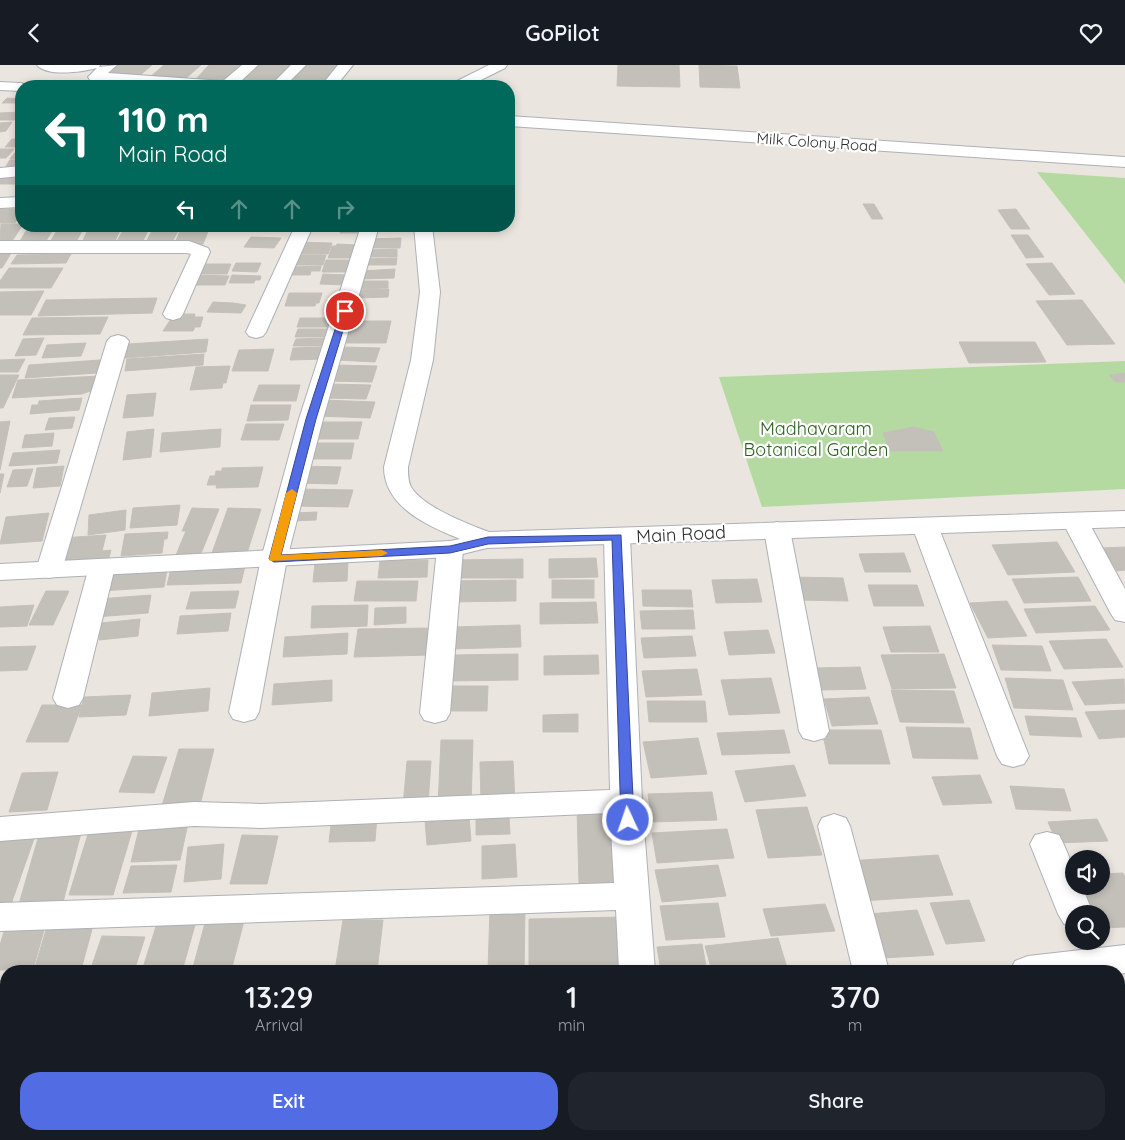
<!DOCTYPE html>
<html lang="en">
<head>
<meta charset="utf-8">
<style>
	:root { --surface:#171b24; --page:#20242c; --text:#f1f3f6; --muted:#9ea1a6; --accent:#526de3 }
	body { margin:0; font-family:Quicksand,sans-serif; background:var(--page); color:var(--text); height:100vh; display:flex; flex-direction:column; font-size:19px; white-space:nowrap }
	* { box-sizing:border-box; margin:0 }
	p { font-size:16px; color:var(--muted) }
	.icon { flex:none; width:28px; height:28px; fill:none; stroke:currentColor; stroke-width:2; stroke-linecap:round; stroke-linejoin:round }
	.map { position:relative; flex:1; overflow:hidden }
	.details { position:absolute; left:0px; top:900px; width:1125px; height:175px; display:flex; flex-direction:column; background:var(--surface); border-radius:20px 20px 0 0; box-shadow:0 2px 8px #0003 }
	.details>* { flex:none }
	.top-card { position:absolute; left:15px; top:15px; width:500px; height:152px; border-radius:20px; box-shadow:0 2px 8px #0003; background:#00695c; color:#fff; overflow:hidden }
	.buttons { position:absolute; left:1065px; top:785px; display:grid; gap:10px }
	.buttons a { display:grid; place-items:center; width:45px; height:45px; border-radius:50%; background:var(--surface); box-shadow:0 2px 8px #0003; font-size:25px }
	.pin { position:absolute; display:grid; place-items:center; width:42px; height:42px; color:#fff; margin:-21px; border:2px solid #fff; border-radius:50%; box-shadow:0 1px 5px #0007 }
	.me { position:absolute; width:55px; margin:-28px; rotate:357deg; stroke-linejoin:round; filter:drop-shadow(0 0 4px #0008) }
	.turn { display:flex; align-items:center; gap:18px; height:105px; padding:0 20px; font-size:22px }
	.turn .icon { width:65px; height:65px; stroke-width:2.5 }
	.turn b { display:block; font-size:35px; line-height:42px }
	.lanes { display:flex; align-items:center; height:48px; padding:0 20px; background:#0003; justify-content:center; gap:25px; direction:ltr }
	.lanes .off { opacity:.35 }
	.eta { display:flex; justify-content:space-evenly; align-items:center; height:85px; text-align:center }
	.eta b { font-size:30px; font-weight:600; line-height:35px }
	.primary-button { display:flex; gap:10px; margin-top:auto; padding:10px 20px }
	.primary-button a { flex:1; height:58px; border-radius:20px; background:var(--accent); color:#fff; font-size:20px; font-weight:600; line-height:58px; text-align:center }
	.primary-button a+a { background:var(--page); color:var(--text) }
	header { display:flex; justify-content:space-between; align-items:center; height:65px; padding:0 20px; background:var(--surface); font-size:22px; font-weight:600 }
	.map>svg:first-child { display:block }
	.green { fill:#b5daa1 }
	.building { fill:#c3bfb9; stroke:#c5c1b8 }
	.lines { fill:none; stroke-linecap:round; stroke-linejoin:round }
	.minor-casing { stroke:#aeb0b9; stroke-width:2 }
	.tertiary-casing { stroke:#aeb0b9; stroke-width:2 }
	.secondary-casing { stroke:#aeb0b9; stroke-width:2 }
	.minor { fill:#fff; fill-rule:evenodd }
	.tertiary { fill:#fff; fill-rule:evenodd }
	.secondary { fill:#fff; fill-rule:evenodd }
	.route { fill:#526de3; stroke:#354794 }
	.slow { fill:#f59e0b }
	.labels { text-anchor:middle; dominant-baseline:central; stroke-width:4.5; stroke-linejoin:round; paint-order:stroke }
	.far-street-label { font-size:15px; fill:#2a2a2a; stroke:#fff }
	.park-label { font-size:18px; fill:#2f5e23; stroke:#fff }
	.street-label { font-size:18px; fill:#2a2a2a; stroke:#fff }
</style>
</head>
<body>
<header><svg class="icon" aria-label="back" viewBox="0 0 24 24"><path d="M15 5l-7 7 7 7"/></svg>GoPilot<svg class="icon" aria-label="heart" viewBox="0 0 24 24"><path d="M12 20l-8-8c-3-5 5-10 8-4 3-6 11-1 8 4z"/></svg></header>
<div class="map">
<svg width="1125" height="1075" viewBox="0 0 1125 1075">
	<rect width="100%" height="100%" fill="#eae5de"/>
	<!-- green -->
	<g class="green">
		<polygon points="1037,107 1125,113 1125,220 1125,219"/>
		<polygon points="1125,296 1125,424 762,442 719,312"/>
	</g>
	<!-- building -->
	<g class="building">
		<polygon points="116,0 152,0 137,13 102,11"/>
		<polygon points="164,0 201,0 184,15 149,13"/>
		<polygon points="209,0 247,0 230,17 195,15"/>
		<polygon points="258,0 295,0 276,20 240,18"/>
		<polygon points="303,0 340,0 321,21 283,21"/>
		<polygon points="618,0 679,0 680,22 617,21"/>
		<polygon points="699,0 737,1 740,23 700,22"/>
		<polygon points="7,33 21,34 21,38 2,38"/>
		<polygon points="20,47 16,55 0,55 0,48"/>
		<polygon points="12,57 6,66 0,67 0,58"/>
		<polygon points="12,74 21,74 21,82 5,82"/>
		<polygon points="0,84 14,84 6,93 0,93"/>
		<polygon points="18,84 21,84 21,94 10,94"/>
		<polygon points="10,95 21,95 21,104 4,104"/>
		<polygon points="21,110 21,119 0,119 0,110"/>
		<polygon points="863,139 874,139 883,154 872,154"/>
		<polygon points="0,144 21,144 21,149 15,158 0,158"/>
		<polygon points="1016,144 1030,164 1011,164 998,145"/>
		<polygon points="1,159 21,159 22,161 12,176 0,176"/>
		<polygon points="29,161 55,161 46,176 20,176"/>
		<polygon points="341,161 359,161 359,164 361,163 360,168 340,168"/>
		<polygon points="89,163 121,163 114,178 81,179"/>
		<polygon points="149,163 143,176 117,176 124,164"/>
		<polygon points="58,164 83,164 76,177 50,177"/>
		<polygon points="153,164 179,164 172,177 146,177"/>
		<polygon points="181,164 209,164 203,179 174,180"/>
		<polygon points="1011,170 1028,170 1044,192 1026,193"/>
		<polygon points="251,172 281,173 274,183 244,182"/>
		<polygon points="401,173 400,183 368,183 369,174"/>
		<polygon points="297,177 332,178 328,189 293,189"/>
		<polygon points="337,179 358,180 358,193 328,193 332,181 336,181"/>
		<polygon points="397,184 397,192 367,192 368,185"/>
		<polygon points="0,185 13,185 2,203 0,203"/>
		<polygon points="71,189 66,198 11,199 17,190"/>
		<polygon points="292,190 326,190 323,200 288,200"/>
		<polygon points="397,193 396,200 365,200 366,194"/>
		<polygon points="326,195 357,195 353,207 322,207"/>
		<polygon points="236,198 261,198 257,207 232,206"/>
		<polygon points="1052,198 1075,229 1049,230 1026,199"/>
		<polygon points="199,199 231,199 227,209 195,209"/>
		<polygon points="321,201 320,206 311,206 310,210 287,210 290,202"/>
		<polygon points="9,203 63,203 51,223 0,223 0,216"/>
		<polygon points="395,204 394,213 361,214 361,206"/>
		<polygon points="323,209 349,210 346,220 320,219"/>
		<polygon points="195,210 229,211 225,220 190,220"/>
		<polygon points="232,210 261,211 260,215 255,215 254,218 229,218"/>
		<polygon points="359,216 388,216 388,223 357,224"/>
		<polygon points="389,224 388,232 356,233 357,225"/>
		<polygon points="44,226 31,250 0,250 0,227"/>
		<polygon points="289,228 322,228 319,238 316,238 315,241 285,241"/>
		<polygon points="157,233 152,248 38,251 46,235"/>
		<polygon points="1082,235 1115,279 1067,280 1036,236"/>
		<polygon points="213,237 233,238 246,240 241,248 207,247"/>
		<polygon points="184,249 195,249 194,252 203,252 200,262 195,262 193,266 163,266 171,254 183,252"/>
		<polygon points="108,252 100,269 23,270 32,253"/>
		<polygon points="300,253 335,253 332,262 297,262"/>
		<polygon points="349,256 391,256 386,278 343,278"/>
		<polygon points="298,264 329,264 327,272 295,272"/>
		<polygon points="44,273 36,290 15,291 23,274"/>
		<polygon points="331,273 329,281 293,281 296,274"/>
		<polygon points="208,274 206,287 125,293 128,279"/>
		<polygon points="959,277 1035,277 1046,297 969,298"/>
		<polygon points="86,278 81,291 42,293 47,280"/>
		<polygon points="327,282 325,294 290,295 293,283"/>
		<polygon points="342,282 380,283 375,297 336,295"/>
		<polygon points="274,284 268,306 232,306 239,285"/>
		<polygon points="204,289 203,300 125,306 127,294"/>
		<polygon points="25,294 18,307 0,307 0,295"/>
		<polygon points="100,295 97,308 25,313 29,300"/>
		<polygon points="334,300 377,301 372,317 328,316"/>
		<polygon points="230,301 226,318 223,318 222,323 190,325 196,302"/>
		<polygon points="1125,308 1125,317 1116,317 1109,310"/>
		<polygon points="0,310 19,310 3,343 0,343"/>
		<polygon points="100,311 96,324 82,329 12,333 18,315"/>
		<polygon points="328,319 371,320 366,334 323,333"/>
		<polygon points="259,320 300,320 296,336 253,336"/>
		<polygon points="156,328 153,351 123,353 127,330"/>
		<polygon points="82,333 79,345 30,349 32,340 38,340 39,336"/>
		<polygon points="323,335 375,337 370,353 317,351"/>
		<polygon points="251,340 291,340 288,355 247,356"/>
		<polygon points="75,352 72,363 45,365 49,353"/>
		<polygon points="10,356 0,405 0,357"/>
		<polygon points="315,357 362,357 358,374 310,374"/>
		<polygon points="246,359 284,359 279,375 241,375"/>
		<polygon points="913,362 934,367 943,386 890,386 883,368"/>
		<polygon points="154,364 151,392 123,395 127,367"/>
		<polygon points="221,364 220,382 160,387 162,368"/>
		<polygon points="54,368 52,381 22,383 25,370"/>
		<polygon points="310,378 354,378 351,394 306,394"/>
		<polygon points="60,385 57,398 9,401 13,388"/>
		<polygon points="64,401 60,421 33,423 37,403"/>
		<polygon points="301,401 341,402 337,419 296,418"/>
		<polygon points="263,402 258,422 216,423 217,420 207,420 210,411 215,411 216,406 222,406 222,403"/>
		<polygon points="33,404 27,421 7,422 13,405"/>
		<polygon points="0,409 4,409 0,428"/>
		<polygon points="297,424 353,425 348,442 292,441"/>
		<polygon points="180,440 177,460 130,463 133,443"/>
		<polygon points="192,443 219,444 200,491 176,490 186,466 182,466"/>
		<polygon points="228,443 261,444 247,488 212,488"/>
		<polygon points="126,445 125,465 88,470 89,450"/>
		<polygon points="317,447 316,455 292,456 293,448"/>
		<polygon points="49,448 42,476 0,479 6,452"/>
		<polygon points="168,467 167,474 164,474 162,488 121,491 125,469"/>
		<polygon points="106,470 102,486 111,485 109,493 55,496 61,473"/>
		<polygon points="1057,477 1075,507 1008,510 992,480"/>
		<polygon points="1125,482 1125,505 1117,506 1101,483"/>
		<polygon points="904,488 911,507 865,507 859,489"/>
		<polygon points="596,493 598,512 549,513 549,494"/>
		<polygon points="523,494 523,513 449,513 451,495"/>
		<polygon points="428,495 427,512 378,513 380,496"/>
		<polygon points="348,496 347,516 313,517 315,497"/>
		<polygon points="245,501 241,518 167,520 171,504"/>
		<polygon points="167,505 164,522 101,526 105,509"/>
		<polygon points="793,512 843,513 848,536 797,535"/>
		<polygon points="1078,512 1091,536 1024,538 1012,514"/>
		<polygon points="757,514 762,537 716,538 712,515"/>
		<polygon points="516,515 516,536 447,537 449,516"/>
		<rect x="552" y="515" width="42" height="18"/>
		<polygon points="357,516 418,516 416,536 354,536"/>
		<polygon points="868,520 917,520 924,541 874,541"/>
		<polygon points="642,525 691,525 693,542 643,541"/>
		<polygon points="46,526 69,526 53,560 29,560"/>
		<polygon points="239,526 235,543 186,544 191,527"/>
		<polygon points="151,530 148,548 95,552 98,534"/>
		<polygon points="1007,536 1027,571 988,573 970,538"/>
		<polygon points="596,537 598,558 540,559 540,538"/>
		<polygon points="34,540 27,561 0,562 0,542"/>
		<polygon points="368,540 367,561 311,563 312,541"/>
		<polygon points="1095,541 1110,565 1036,568 1024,544"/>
		<polygon points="406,542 406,558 374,560 375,543"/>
		<polygon points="693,545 695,564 642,564 640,546"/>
		<polygon points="231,548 228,566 177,569 180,551"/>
		<polygon points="140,554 138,571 99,575 101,558"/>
		<polygon points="520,560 521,582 451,584 452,562"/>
		<polygon points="930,561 939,587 891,587 883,562"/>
		<polygon points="432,563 430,590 354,592 358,564"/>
		<polygon points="768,565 775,588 729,590 724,567"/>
		<polygon points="348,568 347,589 283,592 285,572"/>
		<polygon points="692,571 696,591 644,593 641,573"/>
		<polygon points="1106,574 1123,602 1064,604 1049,576"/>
		<polygon points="992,580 1042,581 1051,606 1001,605"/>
		<polygon points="36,581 27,605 0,606 0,582"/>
		<polygon points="518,589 518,615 450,616 451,590"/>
		<polygon points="944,589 956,623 892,624 881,590"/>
		<polygon points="598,590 599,609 544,610 544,591"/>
		<polygon points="860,602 866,624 821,625 815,603"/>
		<polygon points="697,604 702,630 646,632 642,606"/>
		<polygon points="771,613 780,648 729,650 721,615"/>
		<polygon points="1005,613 1063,615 1073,645 1014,643"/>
		<polygon points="1124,614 1125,638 1085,640 1072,617"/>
		<polygon points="332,615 332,636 272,640 274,619"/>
		<polygon points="446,621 488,621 487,646 443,646"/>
		<polygon points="210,623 208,646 149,651 152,628"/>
		<polygon points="891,625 954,626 964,658 900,657"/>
		<polygon points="131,630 126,650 79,652 84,632"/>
		<polygon points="869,632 878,659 832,661 824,634"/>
		<polygon points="647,636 705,636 707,657 649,657"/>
		<polygon points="42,640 82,640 68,677 26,677"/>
		<polygon points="1125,645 1125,672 1099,674 1085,647"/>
		<polygon points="578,649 578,667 543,667 543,650"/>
		<polygon points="1025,651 1076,653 1082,672 1030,670"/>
		<polygon points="906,662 970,663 978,694 913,693"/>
		<polygon points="784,665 790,688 722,690 717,668"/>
		<polygon points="822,665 881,665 890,699 829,699"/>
		<polygon points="698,673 707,709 651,713 643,677"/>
		<polygon points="441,675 473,675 471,740 438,741"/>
		<polygon points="179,684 214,684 199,744 161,744"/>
		<polygon points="133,691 167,692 154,728 119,727"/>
		<polygon points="407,696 431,696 428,740 403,741"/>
		<polygon points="513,696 515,737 481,738 480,697"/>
		<polygon points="794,700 806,731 745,737 735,706"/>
		<polygon points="58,707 47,745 9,747 22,708"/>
		<polygon points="980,710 992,738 943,740 932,712"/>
		<polygon points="1010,721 1064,724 1071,746 1016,744"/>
		<polygon points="712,727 717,755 652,757 648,729"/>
		<polygon points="807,742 822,790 768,793 756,745"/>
		<polygon points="577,743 617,743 621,818 579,818"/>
		<polygon points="377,751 375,776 329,777 332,752"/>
		<polygon points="469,751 471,776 427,780 425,755"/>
		<polygon points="509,751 510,769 476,770 476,752"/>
		<polygon points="189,754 180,795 131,797 141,756"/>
		<polygon points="1097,754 1108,776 1057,778 1048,757"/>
		<polygon points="727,764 734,793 657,798 652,768"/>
		<polygon points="89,766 132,766 113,830 69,830"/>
		<polygon points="36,768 10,842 0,842 0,769"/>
		<polygon points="81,768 63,837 19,839 39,770"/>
		<polygon points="242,770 278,771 267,819 230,819"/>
		<polygon points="224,779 221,814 184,817 188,782"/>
		<polygon points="515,779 517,812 482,814 482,781"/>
		<polygon points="938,790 953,830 861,836 848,796"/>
		<polygon points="177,800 171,827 123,828 131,801"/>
		<polygon points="718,800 726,831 662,837 655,805"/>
		<polygon points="1123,808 1125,812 1125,862 1101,863 1101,849 1088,849 1076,821 1101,821 1101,809"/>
		<polygon points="969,835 985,876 946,879 930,838"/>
		<polygon points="718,838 725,872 666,875 660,841"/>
		<polygon points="825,839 835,866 771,871 763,844"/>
		<polygon points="490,844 525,844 524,906 488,906"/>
		<polygon points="917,845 934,890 883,893 868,849"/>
		<polygon points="207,851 245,852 231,906 192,906"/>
		<polygon points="159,852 197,853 182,906 142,906"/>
		<polygon points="623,852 627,906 529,906 529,854"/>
		<polygon points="343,855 383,855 377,906 335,906"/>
		<polygon points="94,857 82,901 35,902 48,858"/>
		<polygon points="46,858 33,904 0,905 0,880 6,860"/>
		<polygon points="102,871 145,872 134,906 90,906"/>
		<polygon points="778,873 788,906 712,906 705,881"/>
		<polygon points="702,879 707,906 661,906 657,882"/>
		<polygon points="6,914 6,956 0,956 0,915"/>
		<polygon points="0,982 6,982 6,1061 2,1075 0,1075"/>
		<polygon points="19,1069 76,1069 74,1075 17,1075"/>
		<polygon points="210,1069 274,1069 274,1075 209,1075"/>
		<polygon points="283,1069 347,1069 346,1075 282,1075"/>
		<rect x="484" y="1069" width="54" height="6"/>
		<rect x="548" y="1069" width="84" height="6"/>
		<polygon points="675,1069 761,1069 761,1070 676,1075"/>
		<polygon points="1005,1072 1006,1075 940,1075"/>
	</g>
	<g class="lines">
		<defs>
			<g id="minor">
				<path d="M37,0H100L99,2L117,0L108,8L223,16L242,0H258L240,17L245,21H171L95,16L90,15L88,12L97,3C83,7 47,12 37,0Z"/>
				<polygon points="291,0 306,0 285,21 270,21"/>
				<polygon points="338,0 353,0 336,21 321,21"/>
				<polygon points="489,0 507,0 505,3 469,21 451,21 453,18"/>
				<polygon points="21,101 21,111 0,113 0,103"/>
				<polygon points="21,132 21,142 0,143 0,133"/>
				<polygon points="295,161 313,161 266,267 263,271 256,273 249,271 246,267"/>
				<polygon points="361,161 379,161 323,354 287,494 259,647 255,654 244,657 233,654 229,647 261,494 299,354"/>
				<polygon points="0,176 189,176 208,183 210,187 183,249 180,253 173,255 166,253 163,249 191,189 186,188 0,188"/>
				<polygon points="118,270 125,272 129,276 62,505 58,511 49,513 40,511 36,505 107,276 111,272"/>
				<polygon points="1075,448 1084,451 1088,456 1125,524 1125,557 1115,555 1111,549 1062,456 1066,451"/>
				<polygon points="925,453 934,456 938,461 1029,691 1024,699 1013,702 1002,699 997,691 912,461 916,456"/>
				<polygon points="777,457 786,460 790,465 829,666 825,673 814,676 803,673 799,666 764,465 768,460"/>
				<polygon points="617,464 626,467 630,472 642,736 655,906 619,906 616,845 0,866 0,838 614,818 610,748 261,763 194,761 0,776 0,752 194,737 261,739 610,725 604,472 608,467"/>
				<polygon points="450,476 459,478 463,484 450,648 446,655 435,658 424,655 420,648 437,484 441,478"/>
				<polygon points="102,494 111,496 115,502 83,633 79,640 68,643 57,640 53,633 89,502 93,496"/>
				<polygon points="834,749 846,753 850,761 889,906 853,906 818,761 822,753"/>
				<path d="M1047,767L1059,770C1068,787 1074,802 1074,821H1082L1093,849H1074V862L1064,859L1058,849L1030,779L1035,770Z"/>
				<polygon points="1125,880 1125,908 1119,909 1119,906 1010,906 1015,896 1028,891"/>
				<polygon points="1119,937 1125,940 1125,985 1119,983"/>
				<rect x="0" y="953" width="6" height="32"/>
				<rect x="628" y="1069" width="40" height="6"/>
				<polygon points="883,1069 923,1069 924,1075 884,1075"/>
			</g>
			<path id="tertiary" d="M414,161H432L440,227L433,295L408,402C408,408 408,416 411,422C423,442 468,459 489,467L1125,446V462L487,483L450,492L0,515V499L450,476L460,474C428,461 384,442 384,402L411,295L420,227Z"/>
			<g id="secondary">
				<polygon points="0,17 21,18 28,21 21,21 21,26 0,25"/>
				<polygon points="509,51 1125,92 1125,102 509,61"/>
			</g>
		</defs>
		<!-- minor casing -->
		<use href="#minor" class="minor-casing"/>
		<!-- tertiary casing -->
		<use href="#tertiary" class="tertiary-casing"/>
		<!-- secondary casing -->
		<use href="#secondary" class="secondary-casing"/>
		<!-- minor -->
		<use href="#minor" class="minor"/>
		<!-- tertiary -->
		<use href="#tertiary" class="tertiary"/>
		<!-- secondary -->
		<use href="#secondary" class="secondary"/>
	</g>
	<!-- route -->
	<polygon class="route" points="345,243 349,246 316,354 281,490 450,481 488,472 621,470 634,755 632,758 623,758 621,755 612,475 488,479 450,488 274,497 269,494 306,354 341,246"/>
	<!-- slow -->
	<polygon class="slow" points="292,424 297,428 281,490 382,485 388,488 382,491 270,496 269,494 286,428"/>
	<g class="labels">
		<!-- far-street labels -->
		<g class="far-street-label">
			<text transform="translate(817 77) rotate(4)">Milk Colony Road</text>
		</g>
		<!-- park labels -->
		<g class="park-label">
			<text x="816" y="363">Madhavaram<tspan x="816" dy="21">Botanical Garden</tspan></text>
		</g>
		<!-- street labels -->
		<g class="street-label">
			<text transform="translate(681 469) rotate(-3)">Main Road</text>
		</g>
	</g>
</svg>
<div class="buttons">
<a><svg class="icon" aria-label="sound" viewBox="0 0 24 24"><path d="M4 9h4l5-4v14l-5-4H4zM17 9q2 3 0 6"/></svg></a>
<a><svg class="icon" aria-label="search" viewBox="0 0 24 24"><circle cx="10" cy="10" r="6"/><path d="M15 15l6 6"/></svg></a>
</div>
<div class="pin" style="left:345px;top:246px;background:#d93025"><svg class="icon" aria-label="arrive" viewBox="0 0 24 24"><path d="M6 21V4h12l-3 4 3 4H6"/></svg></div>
<svg class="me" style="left:628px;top:755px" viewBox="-20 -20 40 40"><circle r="17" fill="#526de3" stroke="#fff" stroke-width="3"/><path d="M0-11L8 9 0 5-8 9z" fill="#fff"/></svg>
<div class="top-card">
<div class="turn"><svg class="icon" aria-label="left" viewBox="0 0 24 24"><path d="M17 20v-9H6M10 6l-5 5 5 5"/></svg><div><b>110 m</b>Main Road</div></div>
<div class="lanes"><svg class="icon" aria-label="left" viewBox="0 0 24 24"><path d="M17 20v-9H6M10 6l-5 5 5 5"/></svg><svg class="icon off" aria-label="ahead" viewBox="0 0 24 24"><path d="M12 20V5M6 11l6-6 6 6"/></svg><svg class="icon off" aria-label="ahead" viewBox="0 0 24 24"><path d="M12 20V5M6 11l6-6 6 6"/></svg><svg class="icon off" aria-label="right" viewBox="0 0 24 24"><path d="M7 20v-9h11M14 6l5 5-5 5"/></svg></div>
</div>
<section class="details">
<div class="eta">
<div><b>13:29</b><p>Arrival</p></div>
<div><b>1</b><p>min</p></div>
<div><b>370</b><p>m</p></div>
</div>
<div class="primary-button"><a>Exit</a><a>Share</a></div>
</section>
</div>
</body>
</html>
